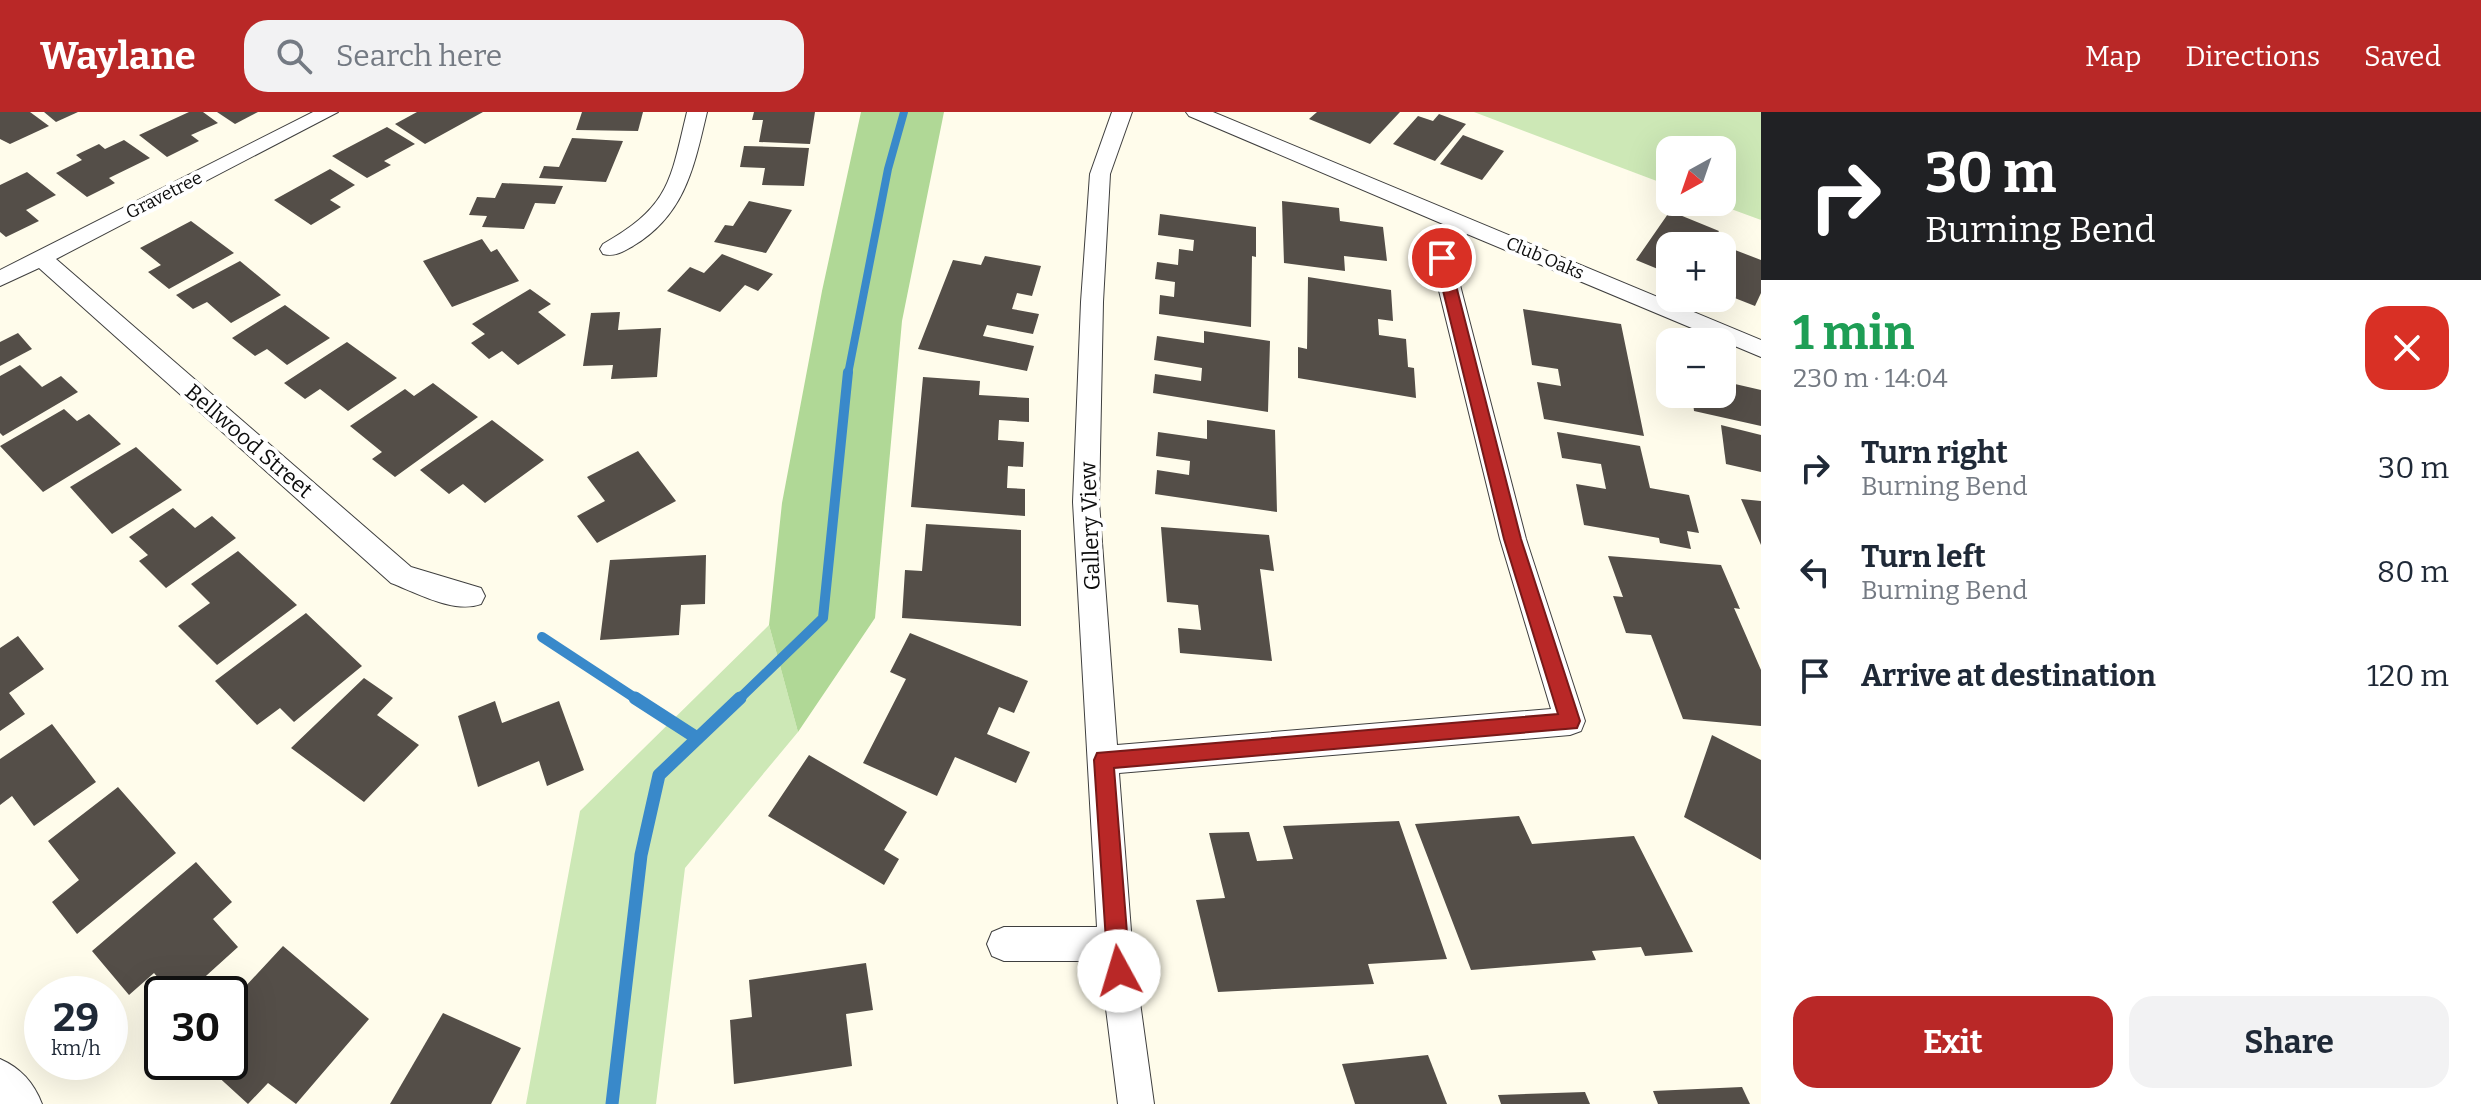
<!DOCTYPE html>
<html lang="en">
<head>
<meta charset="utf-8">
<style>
	:root { --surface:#fff; --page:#f2f2f3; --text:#1f2937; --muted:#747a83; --accent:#b92827 }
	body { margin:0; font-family:Bitter,serif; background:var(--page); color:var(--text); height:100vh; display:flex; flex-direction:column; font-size:30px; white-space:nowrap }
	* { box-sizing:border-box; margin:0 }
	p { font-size:26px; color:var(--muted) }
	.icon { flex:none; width:44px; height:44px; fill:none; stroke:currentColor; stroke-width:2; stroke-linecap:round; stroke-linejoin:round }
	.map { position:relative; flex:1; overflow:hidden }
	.details { display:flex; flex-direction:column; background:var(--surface); width:720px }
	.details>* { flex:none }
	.guide { background:#202124; color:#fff; overflow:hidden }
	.needle { width:52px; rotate:220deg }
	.tools { position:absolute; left:1656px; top:24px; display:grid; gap:16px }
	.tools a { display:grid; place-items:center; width:80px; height:80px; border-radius:16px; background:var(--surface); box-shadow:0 8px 32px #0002; font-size:40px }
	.speed { position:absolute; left:24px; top:864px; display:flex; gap:16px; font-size:40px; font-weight:700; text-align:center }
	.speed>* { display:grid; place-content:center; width:104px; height:104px; border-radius:50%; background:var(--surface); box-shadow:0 8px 32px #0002; line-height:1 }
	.speed small { font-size:20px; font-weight:400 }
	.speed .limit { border:4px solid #111; border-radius:12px; background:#fff; color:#111 }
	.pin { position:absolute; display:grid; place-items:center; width:68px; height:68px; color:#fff; margin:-34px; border:4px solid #fff; border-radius:50%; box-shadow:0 2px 8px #0007 }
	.me { position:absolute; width:88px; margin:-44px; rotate:354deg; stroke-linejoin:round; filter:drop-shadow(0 0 6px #0008) }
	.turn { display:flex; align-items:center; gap:28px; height:168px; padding:0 32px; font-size:36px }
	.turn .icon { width:104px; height:104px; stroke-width:2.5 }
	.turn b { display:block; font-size:56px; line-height:68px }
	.round { display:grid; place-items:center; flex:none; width:84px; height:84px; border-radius:24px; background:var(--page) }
	.overview { display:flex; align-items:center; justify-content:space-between; height:136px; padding:0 32px }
	h1 { font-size:48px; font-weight:700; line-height:60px; color:#1e9e55 }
	.button { display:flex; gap:16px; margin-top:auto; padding:16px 32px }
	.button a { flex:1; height:92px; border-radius:24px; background:var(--accent); color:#fff; font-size:32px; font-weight:700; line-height:92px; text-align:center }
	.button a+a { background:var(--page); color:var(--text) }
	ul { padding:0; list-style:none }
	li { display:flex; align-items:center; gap:24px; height:104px; padding:0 32px }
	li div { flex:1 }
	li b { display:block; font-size:30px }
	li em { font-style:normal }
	header { display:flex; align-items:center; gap:48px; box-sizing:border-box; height:112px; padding:0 40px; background:var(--accent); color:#fff }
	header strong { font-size:38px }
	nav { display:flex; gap:44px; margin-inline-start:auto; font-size:28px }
	.search { width:560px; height:72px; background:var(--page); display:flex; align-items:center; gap:20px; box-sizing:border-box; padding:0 28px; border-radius:24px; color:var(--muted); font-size:30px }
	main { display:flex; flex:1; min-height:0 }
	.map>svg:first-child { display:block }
	.green { fill:#cde8b6 }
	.forest { fill:#b0d896 }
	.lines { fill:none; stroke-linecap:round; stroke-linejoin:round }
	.stream-far2 { stroke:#3989ca; stroke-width:8 }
	.stream-far1 { stroke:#3989ca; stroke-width:10 }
	.stream { stroke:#3989ca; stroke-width:13 }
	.building { fill:#544e48 }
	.minor-casing { stroke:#3f3f3f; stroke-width:2 }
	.tertiary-casing { stroke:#3f3f3f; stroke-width:2 }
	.minor { fill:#fff; fill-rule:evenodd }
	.tertiary { fill:#fff; fill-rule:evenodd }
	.route { fill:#b92827; stroke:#781a19; stroke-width:2 }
	.labels { text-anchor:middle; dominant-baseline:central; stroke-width:8; stroke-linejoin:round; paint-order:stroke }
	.far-street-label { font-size:18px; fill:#0c0c0c; stroke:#fff }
	.street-label { font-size:22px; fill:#0c0c0c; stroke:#fff }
</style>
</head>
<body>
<header>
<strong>Waylane</strong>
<div class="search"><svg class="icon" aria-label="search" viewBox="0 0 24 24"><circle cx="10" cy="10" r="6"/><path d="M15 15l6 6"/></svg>Search here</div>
<nav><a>Map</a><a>Directions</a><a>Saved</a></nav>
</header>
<main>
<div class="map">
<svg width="1761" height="992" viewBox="0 0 1761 992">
	<rect width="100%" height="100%" fill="#fffceb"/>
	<!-- green -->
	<g class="green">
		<polygon points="1474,0 1761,0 1761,108 1712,90 1722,90 1722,38 1670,38 1670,74"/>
		<polygon points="769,513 798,620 685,756 656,992 526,992 580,699"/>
	</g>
	<!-- forest -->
	<polygon class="forest" points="861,0 944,0 902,209 875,506 798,620 769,513 782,391 822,179"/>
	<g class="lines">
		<!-- stream-far2 -->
		<polyline class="stream-far2" points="848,262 888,57 904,0"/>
		<!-- stream-far1 -->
		<g class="stream-far1">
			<polyline points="542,525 638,588"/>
			<polyline points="738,588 823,506 848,260"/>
		</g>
		<!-- stream -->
		<g class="stream">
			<polyline points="635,586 697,626"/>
			<polyline points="612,992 641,743 659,663 740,586"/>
		</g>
	</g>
	<!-- building -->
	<g class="building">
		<polygon points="0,0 30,0 49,14 10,32 0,27"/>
		<polygon points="44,0 78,0 56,10"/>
		<polygon points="189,0 203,0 218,11 191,23 199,29 167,45 139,23"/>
		<polygon points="217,0 258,0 235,12"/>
		<polygon points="417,0 483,0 425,32 395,12"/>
		<polygon points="582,0 643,0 638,19 576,18"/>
		<polygon points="754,0 815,0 810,32 759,30 763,8 752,8"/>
		<polygon points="1317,0 1400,0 1370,32 1309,7"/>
		<polygon points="1439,2 1466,12 1435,49 1393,32 1418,4 1433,9"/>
		<polygon points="387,15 415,32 384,49 391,53 367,66 332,44"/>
		<polygon points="1463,23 1504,39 1482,68 1440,52"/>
		<polygon points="572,26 623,29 606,70 539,66 544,54 559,55"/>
		<polygon points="124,28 150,46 109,66 115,71 87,85 56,61 82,48 76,43 99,32 105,37"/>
		<polygon points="744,34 809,36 804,74 762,73 765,56 740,55"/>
		<polygon points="330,57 355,73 330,88 341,95 311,113 274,88"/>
		<polygon points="27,60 56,83 26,98 39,109 6,125 0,120 0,73"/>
		<polygon points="502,71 563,74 555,92 535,91 524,117 482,115 487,104 469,103 477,85 495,86"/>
		<polygon points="749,89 792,98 766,141 714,130 725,113 733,114"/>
		<polygon points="1282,89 1339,96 1340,109 1383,115 1387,149 1344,144 1345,159 1284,151"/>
		<polygon points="1670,99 1719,119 1709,134 1670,134 1670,162 1636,148"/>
		<polygon points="1160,102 1256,115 1256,145 1252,144 1251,215 1159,202 1160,183 1174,185 1175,170 1155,167 1157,150 1178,153 1179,137 1193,139 1194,128 1158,123"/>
		<polygon points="191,109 234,141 169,177 148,160 161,153 140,136"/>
		<polygon points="482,127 491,140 497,137 519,169 452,195 423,149"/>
		<polygon points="1722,133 1761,148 1761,181 1755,194 1722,181"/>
		<polygon points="722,142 773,162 758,179 745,173 720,200 667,179 690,155 704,161"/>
		<polygon points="985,144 1041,154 1032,184 1017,181 1012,197 1039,202 1033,222 987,213 983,224 1034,234 1027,259 918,237 953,148 981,153"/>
		<polygon points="240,149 281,183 231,211 207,190 193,197 176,183"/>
		<polygon points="1308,165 1391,178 1393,209 1378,207 1379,223 1406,227 1408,255 1414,256 1416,286 1298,266 1298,235 1307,237"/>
		<polygon points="530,177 551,192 538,200 566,223 518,253 502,239 489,247 471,231 485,222 472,212"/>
		<polygon points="285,193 330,226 287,253 267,237 255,244 232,226"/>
		<polygon points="1523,197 1621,212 1644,324 1544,307 1537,270 1561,274 1558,257 1532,253"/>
		<polygon points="620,200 618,218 661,216 657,265 611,267 613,253 583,254 591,201"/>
		<polygon points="1204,219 1270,229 1268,300 1153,281 1155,262 1201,269 1202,256 1154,248 1157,224 1204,231"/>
		<polygon points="18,221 32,237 0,254 0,230"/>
		<polygon points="347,230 397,266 348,299 320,277 305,287 284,271"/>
		<polygon points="20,253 42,275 61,264 78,280 3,324 0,321 0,264"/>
		<polygon points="923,265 980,269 979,283 1029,286 1029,310 999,308 998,328 1024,330 1023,355 1008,354 1007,376 1025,377 1025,404 911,395"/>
		<polygon points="1722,269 1761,278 1761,314 1694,299 1692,282 1722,282"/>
		<polygon points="433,271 478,305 395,365 372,347 382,340 350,314 405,277 414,284"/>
		<polygon points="64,297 77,309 89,302 121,332 43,380 0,334"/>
		<polygon points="492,308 544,348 485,391 463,372 449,382 420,358"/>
		<polygon points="1207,308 1275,318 1277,400 1155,382 1157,358 1189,363 1190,349 1156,344 1158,320 1207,327"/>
		<polygon points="1721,313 1761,323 1761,360 1726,352"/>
		<polygon points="1557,320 1640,334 1650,376 1689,383 1699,421 1687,419 1691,437 1660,431 1659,426 1584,413 1576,372 1606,377 1601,352 1562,346"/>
		<polygon points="136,335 182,378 112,422 70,375"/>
		<polygon points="638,339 676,389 597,431 577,404 605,389 587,365"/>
		<polygon points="1741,387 1761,389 1761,433"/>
		<polygon points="173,396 195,416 212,404 236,426 166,476 139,449 148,443 129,425"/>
		<polygon points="926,412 1021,418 1021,514 902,506 905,458 922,459"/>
		<polygon points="1161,415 1269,423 1274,459 1260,457 1272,549 1180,541 1178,516 1201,518 1198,493 1167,490"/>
		<polygon points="238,439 297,493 217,553 178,514 210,491 191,472"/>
		<polygon points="706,443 705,492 681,493 679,523 600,528 610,448"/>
		<polygon points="1608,444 1721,453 1740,497 1734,496 1761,558 1761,614 1683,607 1651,523 1626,521 1613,484 1623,485"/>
		<polygon points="306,501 362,554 294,610 280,596 257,613 215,569"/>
		<polygon points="910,521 1028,569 1014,601 999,595 987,622 1030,640 1016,671 955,645 937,684 863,651 906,567 890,560"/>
		<polygon points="18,524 44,557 9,581 25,602 0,619 0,536"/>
		<polygon points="364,566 393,586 377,603 419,633 364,690 291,636"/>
		<polygon points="495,589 502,611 559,589 584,658 547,674 539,649 478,675 458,604"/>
		<polygon points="52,612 96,670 34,714 12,684 0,693 0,647"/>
		<polygon points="1712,623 1761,648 1761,748 1684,705"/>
		<polygon points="809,643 907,700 884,738 899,747 884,773 768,704"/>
		<polygon points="118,675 176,741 77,822 52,790 79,768 48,729"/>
		<polygon points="1519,704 1532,732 1634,724 1693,840 1645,844 1641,835 1592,839 1596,848 1471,858 1415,712"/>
		<polygon points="1399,709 1447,847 1368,852 1374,872 1218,880 1196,788 1225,786 1209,721 1249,720 1257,749 1293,747 1283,714"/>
		<polygon points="196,750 232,790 213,807 238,835 186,882 172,882 154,861 129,883 92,839"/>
		<polygon points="283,834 369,907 296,992 268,971 248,992 202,950 230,950 230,891"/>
		<polygon points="866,851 873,898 846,902 852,954 734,972 730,908 752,905 749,868"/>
		<polygon points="443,901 521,936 491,992 390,992"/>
		<polygon points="1428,943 1447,992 1355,992 1342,952"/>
		<polygon points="1742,975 1750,992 1658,992 1653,979"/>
		<polygon points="1585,980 1590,992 1501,992 1498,983"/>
	</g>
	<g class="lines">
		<defs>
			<g id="minor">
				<path d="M313,0H338L56,147L411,455L481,476L485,484L481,492C454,502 417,481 391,471L39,156L0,174V158Z"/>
				<path d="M687,0H707C694,55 685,103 633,134C622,140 615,145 603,142L600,137L603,132C670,94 670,70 687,0Z"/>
				<polygon points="1112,0 1132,0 1110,62 1103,190 1099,390 1117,633 1551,597 1500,427 1431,146 1450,115 1189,4 1186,0 1213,0 1761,228 1761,245 1467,122 1453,146 1526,427 1585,609 1581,619 1570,623 1119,661 1132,832 1154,992 1118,992 1100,849 1004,849 992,844 987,832 992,820 1004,815 1097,815 1073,390 1081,190 1090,62"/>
			</g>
			<path id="tertiary" d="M0,947C21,956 34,971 42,992H0Z"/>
		</defs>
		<!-- minor casing -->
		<use href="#minor" class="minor-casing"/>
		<!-- tertiary casing -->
		<use href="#tertiary" class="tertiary-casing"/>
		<!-- minor -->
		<use href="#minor" class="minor"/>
		<!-- tertiary -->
		<use href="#tertiary" class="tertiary"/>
	</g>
	<!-- route -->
	<polygon class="route" points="1442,141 1449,146 1521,427 1580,609 1577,616 1114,656 1130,859 1127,867 1119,870 1111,867 1108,859 1094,648 1097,641 1558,602 1504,427 1435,146"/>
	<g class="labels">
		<!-- far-street labels -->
		<g class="far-street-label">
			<text transform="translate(164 83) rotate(-27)">Gravetree</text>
			<text transform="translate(1545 146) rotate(23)">Club Oaks</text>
		</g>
		<!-- street labels -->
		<g class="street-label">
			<text transform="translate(249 329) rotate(41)">Bellwood Street</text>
			<text transform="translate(1090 414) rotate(-92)">Gallery View</text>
		</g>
	</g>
</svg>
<div class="tools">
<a><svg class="needle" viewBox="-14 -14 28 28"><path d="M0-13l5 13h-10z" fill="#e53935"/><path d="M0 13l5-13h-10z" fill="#747a83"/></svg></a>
<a>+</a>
<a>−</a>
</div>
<div class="speed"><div>29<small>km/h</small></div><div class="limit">30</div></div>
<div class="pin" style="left:1442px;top:146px;background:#d93025"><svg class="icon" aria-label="arrive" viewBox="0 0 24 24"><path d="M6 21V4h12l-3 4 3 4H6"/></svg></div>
<svg class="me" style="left:1119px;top:859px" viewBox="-20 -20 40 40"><circle r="19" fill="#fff"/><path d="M0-13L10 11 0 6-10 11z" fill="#b92827"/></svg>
</div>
<section class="details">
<div class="guide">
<div class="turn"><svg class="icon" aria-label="right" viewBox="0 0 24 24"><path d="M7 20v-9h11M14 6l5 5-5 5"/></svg><div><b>30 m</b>Burning Bend</div></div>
</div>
<div class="overview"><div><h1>1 min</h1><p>230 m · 14:04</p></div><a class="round" style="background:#d93025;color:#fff"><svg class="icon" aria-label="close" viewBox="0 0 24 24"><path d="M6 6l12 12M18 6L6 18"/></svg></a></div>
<ul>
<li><svg class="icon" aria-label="right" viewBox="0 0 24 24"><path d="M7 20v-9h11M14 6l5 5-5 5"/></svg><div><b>Turn right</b><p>Burning Bend</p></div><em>30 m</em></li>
<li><svg class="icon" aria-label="left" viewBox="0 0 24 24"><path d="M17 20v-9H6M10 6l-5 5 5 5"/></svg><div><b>Turn left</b><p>Burning Bend</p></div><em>80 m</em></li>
<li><svg class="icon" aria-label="arrive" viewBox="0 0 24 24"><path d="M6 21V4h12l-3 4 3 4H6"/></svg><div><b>Arrive at destination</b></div><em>120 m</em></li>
</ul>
<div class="button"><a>Exit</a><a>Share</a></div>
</section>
</main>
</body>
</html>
